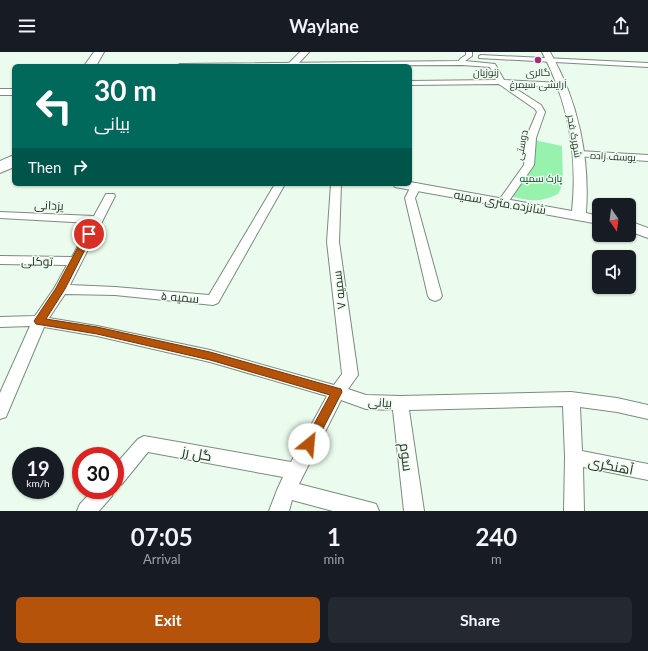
<!DOCTYPE html>
<html lang="en">
<head>
<meta charset="utf-8">
<style>
	:root { --surface:#171b24; --page:#242831; --text:#f1f3f6; --muted:#9ea1a6; --accent:#b45309 }
	body { margin:0; font-family:Lato,Cairo,sans-serif; background:var(--page); color:var(--text); height:100vh; display:flex; flex-direction:column; font-size:15px; white-space:nowrap }
	* { box-sizing:border-box; margin:0 }
	p { font-size:13px; color:var(--muted) }
	.icon { flex:none; width:22px; height:22px; fill:none; stroke:currentColor; stroke-width:2; stroke-linecap:round; stroke-linejoin:round }
	.map { position:relative; height:459px; overflow:hidden }
	.drawer { display:flex; flex-direction:column; background:var(--surface); flex:1 }
	.drawer>* { flex:none }
	.banner { position:absolute; left:12px; top:12px; width:400px; height:122px; border-radius:6px; box-shadow:0 1px 3px #0004; background:#00695c; color:#fff; overflow:hidden }
	.needle { width:26px; rotate:166deg }
	.fabs { position:absolute; left:592px; top:146px; display:grid; gap:8px }
	.fabs a { display:grid; place-items:center; width:44px; height:44px; border-radius:6px; background:var(--surface); box-shadow:0 1px 3px #0004; font-size:20px }
	.speed { position:absolute; left:12px; top:395px; display:flex; gap:8px; font-size:20px; font-weight:700; text-align:center }
	.speed>* { display:grid; place-content:center; width:52px; height:52px; border-radius:50%; background:var(--surface); box-shadow:0 1px 3px #0004; line-height:1 }
	.speed small { font-size:10px; font-weight:400 }
	.speed .limit { border:6px solid #d22; background:#fff; color:#111 }
	.pin { position:absolute; display:grid; place-items:center; width:34px; height:34px; color:#fff; margin:-17px; border:2px solid #fff; border-radius:50%; box-shadow:0 1px 4px #0007 }
	.me { position:absolute; width:44px; margin:-22px; rotate:28deg; stroke-linejoin:round; filter:drop-shadow(0 0 3px #0008) }
	.turn { display:flex; align-items:center; gap:14px; height:84px; padding:0 16px; font-size:18px }
	.turn .icon { width:52px; height:52px; stroke-width:2.5 }
	.turn b { display:block; font-size:28px; line-height:34px }
	.then { display:flex; align-items:center; height:38px; padding:0 16px; background:#0003; gap:8px; font-size:15px }
	.eta { display:flex; justify-content:space-evenly; align-items:center; height:68px; text-align:center }
	.eta b { font-size:24px; font-weight:700; line-height:28px }
	.cta { display:flex; gap:8px; margin-top:auto; padding:8px 16px }
	.cta a { flex:1; height:46px; border-radius:6px; background:var(--accent); color:#fff; font-size:16px; font-weight:700; line-height:46px; text-align:center }
	.cta a+a { background:var(--page); color:var(--text) }
	header { display:flex; justify-content:space-between; align-items:center; height:52px; padding:0 16px; background:var(--surface); font-size:18px; font-weight:700 }
	.map>svg:first-child { display:block }
	.green { fill:#97f2ad }
	.lines { fill:none; stroke-linecap:round; stroke-linejoin:round }
	.minor-casing { stroke:#7c8b7f; stroke-width:2 }
	.tertiary-casing { stroke:#7c8b7f; stroke-width:2 }
	.primary-casing { stroke:#7c8b7f; stroke-width:2 }
	.minor { fill:#fff; fill-rule:evenodd }
	.tertiary { fill:#fff; fill-rule:evenodd }
	.primary { fill:#fff; fill-rule:evenodd }
	.route { fill:#b45309; stroke:#753606 }
	.poi-dot { fill:#aa2a78; stroke:#ebfcee; stroke-width:1.5 }
	.labels { text-anchor:middle; dominant-baseline:central; stroke-width:3; stroke-linejoin:round; paint-order:stroke }
	.far-street-label { font-size:10px; fill:#2b312c; stroke:#ebfcee }
	.far-poi-label { font-size:10px; fill:#2b312c; stroke:#ebfcee }
	.far-park-label { font-size:10px; fill:#00491f; stroke:#ebfcee }
	.street-label { font-size:12px; fill:#2b312c; stroke:#ebfcee }
	.near-street-label { font-size:14px; fill:#2b312c; stroke:#ebfcee }
</style>
</head>
<body>
<header><svg class="icon" aria-label="menu" viewBox="0 0 24 24"><path d="M4 6h16M4 12h16M4 18h16"/></svg>Waylane<svg class="icon" aria-label="share" viewBox="0 0 24 24"><path d="M12 15V3M7 8l5-5 5 5M5 13v7h14v-7"/></svg></header>
<div class="map">
<svg width="648" height="459" viewBox="0 0 648 459">
	<rect width="100%" height="100%" fill="#ebfcee"/>
	<!-- green -->
	<path class="green" d="M534,88L562,94L563,132L558,142C539,151 529,149 510,144L528,108Z"/>
	<g class="lines">
		<defs>
			<g id="minor">
				<polygon points="466,0 472,0 472,4 465,9 495,12 504,28 561,31 565,33 561,35 510,33 541,53 545,60 536,86 534,113 506,153 502,154 497,151 524,113 526,86 537,60 535,57 499,32 410,33 410,29 496,28 490,15 462,13 176,14 180,12 459,9 460,7 466,3"/>
				<polygon points="481,3 648,11 648,15 479,6 479,4"/>
				<polygon points="579,99 648,103 648,109 576,104 574,102"/>
				<polygon points="416,131 421,134 415,146 442,244 440,247 435,249 430,247 428,244 405,146 412,132"/>
				<polygon points="275,132 285,132 218,251 213,253 115,243 65,242 49,266 97,274 210,298 334,333 342,322 327,190 331,132 341,132 339,190 358,323 348,337 366,343 400,344 571,340 617,346 648,353 648,367 617,360 580,355 582,399 648,412 648,428 583,415 584,459 564,459 565,405 563,354 409,358 424,459 404,459 393,358 366,357 341,348 299,432 369,450 376,452 379,459 333,459 292,448 289,459 269,459 277,438 283,425 148,400 122,432 115,435 115,413 138,387 144,384 291,410 327,344 210,310 97,284 44,275 8,360 6,365 0,367 0,341 30,274 0,275 0,265 35,264 55,235 67,213 0,212 0,204 72,205 90,171 0,166 0,160 94,164 106,142 114,142 115,144 70,233 115,235 209,243"/>
				<polygon points="93,438 114,438 112,444 99,459 77,459 80,452"/>
			</g>
			<g id="tertiary">
				<polygon points="300,0 309,0 296,14 286,14"/>
				<path d="M542,0H550C578,49 590,105 586,161L599,164V172L395,135L393,132H410V130L572,159C578,104 568,49 542,0Z"/>
				<rect x="0" y="37" width="14" height="6"/>
				<polygon points="629,169 648,176 648,186 629,179"/>
			</g>
			<g id="primary">
				<polygon points="94,0 104,0 96,14 84,14"/>
				<polygon points="14,103 14,115 0,121 0,109"/>
			</g>
		</defs>
		<!-- minor casing -->
		<use href="#minor" class="minor-casing"/>
		<!-- tertiary casing -->
		<use href="#tertiary" class="tertiary-casing"/>
		<!-- primary casing -->
		<use href="#primary" class="primary-casing"/>
		<!-- minor -->
		<use href="#minor" class="minor"/>
		<!-- tertiary -->
		<use href="#tertiary" class="tertiary"/>
		<!-- primary -->
		<use href="#primary" class="primary"/>
	</g>
	<!-- route -->
	<polygon class="route" points="89,179 93,182 65,237 46,267 97,275 210,300 341,337 342,340 313,396 309,398 304,396 303,392 330,343 210,308 97,282 36,272 34,269 56,236 85,182"/>
	<!-- markers -->
	<circle class="poi-dot" cx="538" cy="8" r="4"/>
	<g class="labels">
		<!-- far-street labels -->
		<g class="far-street-label">
			<text x="486" y="20">زنوزیان</text>
			<text transform="translate(575 84) rotate(80)">شهرک فجر</text>
			<text transform="translate(521 93) rotate(-79)">دوستی</text>
			<text transform="translate(613 104) rotate(3)">یوسف زاده</text>
		</g>
		<!-- far-poi labels -->
		<g class="far-poi-label">
			<text x="538" y="20">گالری<tspan x="538" dy="12">آرایشی سیمرغ</tspan></text>
		</g>
		<!-- far-park labels -->
		<g class="far-park-label">
			<text x="541" y="126">پارک سمیه</text>
		</g>
		<!-- street labels -->
		<g class="street-label">
			<text transform="translate(500 150) rotate(10)">شانزده متری سمیه</text>
			<text transform="translate(49 153) rotate(3)">یزدانی</text>
			<text transform="translate(37 209) rotate(1)">توکلی</text>
			<text transform="translate(339 238) rotate(-97)">سمیه ۷</text>
			<text transform="translate(180 245) rotate(5)">سمیه ۵</text>
			<text transform="translate(380 350) rotate(4)">بیانی</text>
		</g>
		<!-- near-street labels -->
		<g class="near-street-label">
			<text transform="translate(197 401) rotate(10)">گل رز</text>
			<text transform="translate(407 405) rotate(83)">سوم</text>
			<text transform="translate(611 413) rotate(11)">آهنگری</text>
		</g>
	</g>
</svg>
<div class="fabs">
<a><svg class="needle" viewBox="-14 -14 28 28"><path d="M0-13l5 13h-10z" fill="#e53935"/><path d="M0 13l5-13h-10z" fill="#9ea1a6"/></svg></a>
<a><svg class="icon" aria-label="sound" viewBox="0 0 24 24"><path d="M4 9h4l5-4v14l-5-4H4zM17 9q2 3 0 6"/></svg></a>
</div>
<div class="speed"><div>19<small>km/h</small></div><div class="limit">30</div></div>
<div class="pin" style="left:89px;top:182px;background:#d93025"><svg class="icon" aria-label="arrive" viewBox="0 0 24 24"><path d="M6 21V4h12l-3 4 3 4H6"/></svg></div>
<svg class="me" style="left:309px;top:392px" viewBox="-20 -20 40 40"><circle r="19" fill="#fff"/><path d="M0-13L10 11 0 6-10 11z" fill="#b45309"/></svg>
<div class="banner">
<div class="turn"><svg class="icon" aria-label="left" viewBox="0 0 24 24"><path d="M17 20v-9H6M10 6l-5 5 5 5"/></svg><div><b>30 m</b>بیانی</div></div>
<div class="then">Then<svg class="icon" aria-label="right" viewBox="0 0 24 24"><path d="M7 20v-9h11M14 6l5 5-5 5"/></svg></div>
</div>
</div>
<section class="drawer">
<div class="eta">
<div><b>07:05</b><p>Arrival</p></div>
<div><b>1</b><p>min</p></div>
<div><b>240</b><p>m</p></div>
</div>
<div class="cta"><a>Exit</a><a>Share</a></div>
</section>
</body>
</html>
